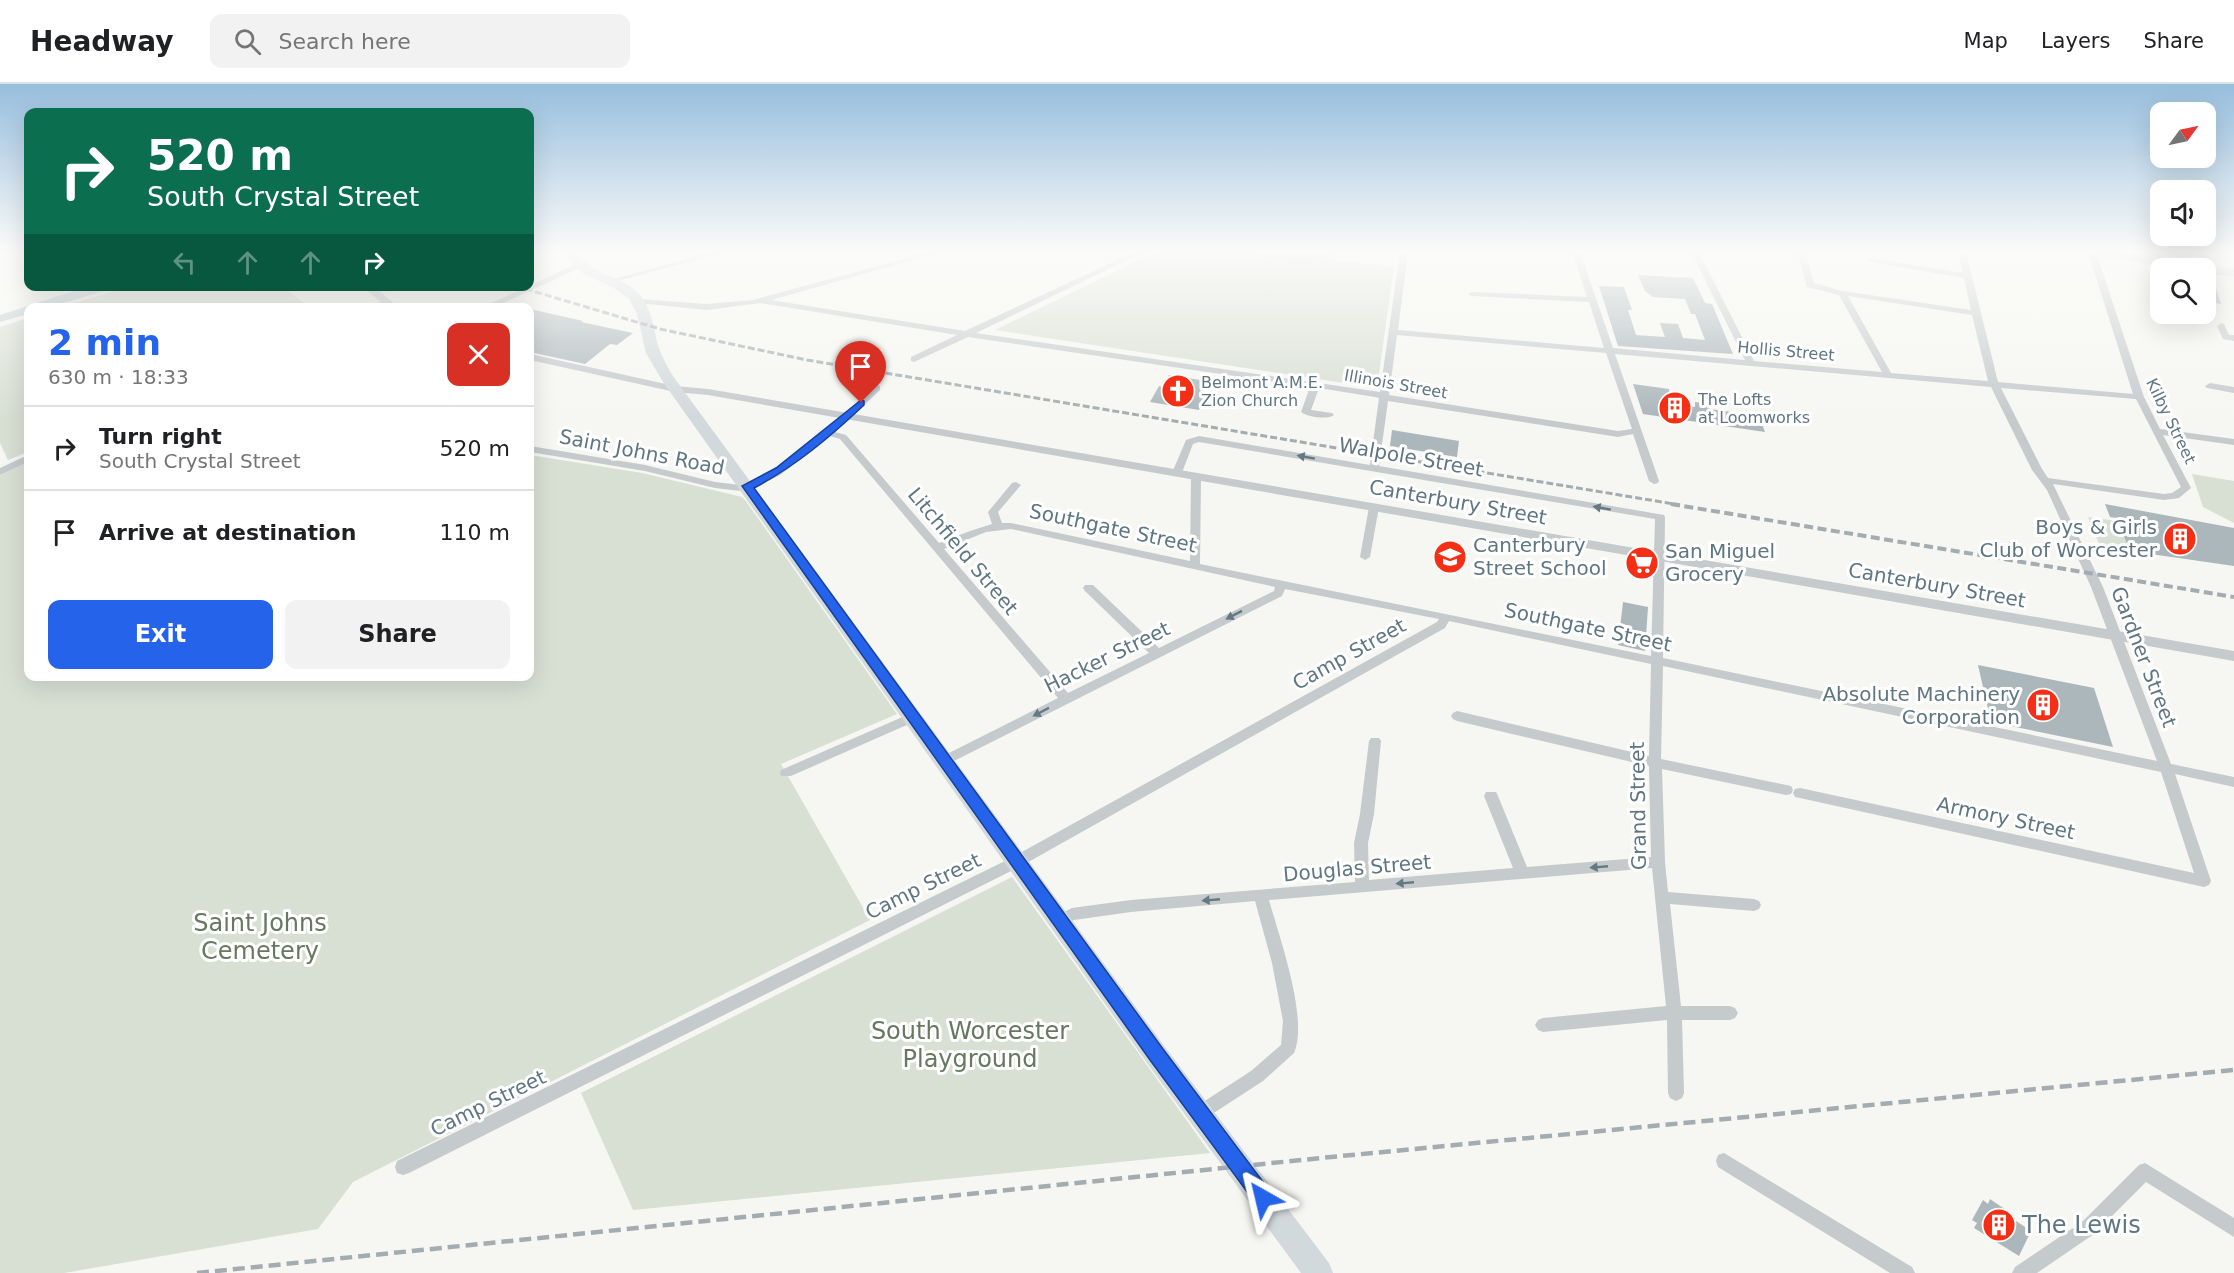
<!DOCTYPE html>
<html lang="en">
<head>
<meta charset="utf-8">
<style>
	:root { --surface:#fff; --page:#f2f2f2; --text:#202124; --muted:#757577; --line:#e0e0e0; --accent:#2563eb }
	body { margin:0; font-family:"DejaVu Sans",sans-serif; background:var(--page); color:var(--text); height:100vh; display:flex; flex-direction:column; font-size:22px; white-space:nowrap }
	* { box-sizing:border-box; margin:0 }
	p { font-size:20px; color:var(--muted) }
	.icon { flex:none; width:33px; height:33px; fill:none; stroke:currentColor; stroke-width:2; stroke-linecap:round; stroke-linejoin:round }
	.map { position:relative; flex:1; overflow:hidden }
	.details { position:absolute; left:24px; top:219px; width:510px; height:378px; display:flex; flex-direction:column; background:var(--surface); border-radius:12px; box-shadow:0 6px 24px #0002 }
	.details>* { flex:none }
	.hud { position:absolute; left:24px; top:24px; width:510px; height:183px; border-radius:12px; box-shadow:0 6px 24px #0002; background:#0b6e4f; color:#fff; overflow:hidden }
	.needle { width:39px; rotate:57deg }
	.fabs { position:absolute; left:2150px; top:18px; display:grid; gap:12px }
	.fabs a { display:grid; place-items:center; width:66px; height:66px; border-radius:12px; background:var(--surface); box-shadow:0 6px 24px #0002; font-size:30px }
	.pin { position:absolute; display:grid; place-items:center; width:51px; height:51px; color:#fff; margin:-62px -26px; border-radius:50% 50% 50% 0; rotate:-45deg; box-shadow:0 0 6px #0007 }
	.pin .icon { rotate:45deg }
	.me { position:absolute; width:66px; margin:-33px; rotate:323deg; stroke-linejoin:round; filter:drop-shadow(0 0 4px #0008) }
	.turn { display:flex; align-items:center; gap:21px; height:126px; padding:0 24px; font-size:27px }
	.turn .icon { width:78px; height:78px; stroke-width:2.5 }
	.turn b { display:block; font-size:42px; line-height:51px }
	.lanes { display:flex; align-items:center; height:57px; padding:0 24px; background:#0003; justify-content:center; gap:30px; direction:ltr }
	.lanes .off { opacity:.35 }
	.round { display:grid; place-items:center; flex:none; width:63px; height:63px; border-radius:12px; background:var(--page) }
	.summary { display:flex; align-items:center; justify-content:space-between; height:102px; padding:0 24px }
	h1 { font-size:36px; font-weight:600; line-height:45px; color:var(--accent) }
	.action { display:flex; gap:12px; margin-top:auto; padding:12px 24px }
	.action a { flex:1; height:69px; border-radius:12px; background:var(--accent); color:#fff; font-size:24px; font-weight:600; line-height:69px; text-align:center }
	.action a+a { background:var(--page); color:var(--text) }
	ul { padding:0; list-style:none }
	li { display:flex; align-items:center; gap:18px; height:84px; padding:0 24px; border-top:2px solid var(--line) }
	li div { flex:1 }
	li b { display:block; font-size:22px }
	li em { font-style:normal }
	header { display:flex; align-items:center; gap:36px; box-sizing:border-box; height:84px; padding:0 30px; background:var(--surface); border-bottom:2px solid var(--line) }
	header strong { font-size:28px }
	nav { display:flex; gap:33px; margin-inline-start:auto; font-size:21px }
	.search { width:420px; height:54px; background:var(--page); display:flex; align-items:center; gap:15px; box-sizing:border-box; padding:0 21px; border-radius:12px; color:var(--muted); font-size:22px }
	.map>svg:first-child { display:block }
	.green { fill:#d8dfd3 }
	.water { fill:#beccd0 }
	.building { fill:#acb7bb }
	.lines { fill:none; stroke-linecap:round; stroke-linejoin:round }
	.minor { fill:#c5cacd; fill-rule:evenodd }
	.tertiary { fill:#c5cacd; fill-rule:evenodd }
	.primary { fill:#d2d9dc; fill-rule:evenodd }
	.rail-far2 { stroke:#a3acb0; stroke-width:3; stroke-dasharray:7 3; stroke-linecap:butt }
	.rail-far1 { stroke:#a3acb0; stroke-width:4; stroke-dasharray:9 4.5; stroke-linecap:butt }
	.rail { stroke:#a3acb0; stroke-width:4.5; stroke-dasharray:12 6; stroke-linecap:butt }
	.oneway { fill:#637a85 }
	.route { fill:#2563eb; stroke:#184099; stroke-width:1.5 }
	.labels { text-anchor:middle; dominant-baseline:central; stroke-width:6; stroke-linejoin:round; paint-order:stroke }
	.far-street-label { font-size:16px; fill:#5e7681; stroke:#fff }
	.far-poi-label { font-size:16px; fill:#5e7681; stroke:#fff; text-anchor:start }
	.street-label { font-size:20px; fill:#5e7681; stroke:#fff }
	.poi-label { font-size:20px; fill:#5e7681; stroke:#fff; text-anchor:end }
	.near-park-label { font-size:24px; fill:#66785e; stroke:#fff }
	.near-poi-label { font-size:24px; fill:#5e7681; stroke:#fff; text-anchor:start }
</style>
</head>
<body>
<header>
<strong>Headway</strong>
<div class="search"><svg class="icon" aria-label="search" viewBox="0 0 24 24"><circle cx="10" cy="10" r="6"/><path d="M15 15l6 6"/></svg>Search here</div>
<nav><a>Map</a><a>Layers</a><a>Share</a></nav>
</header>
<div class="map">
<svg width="2234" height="1189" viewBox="0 0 2234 1189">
	<rect width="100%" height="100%" fill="#f6f6f2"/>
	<!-- green -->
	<g class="green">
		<polygon points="1156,168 1338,168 1337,177 1394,182 1377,304 995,246"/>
		<polygon points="129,203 282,203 310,223 62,223"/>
		<polygon points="28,234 28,368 8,376 0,359 0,243"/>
		<polygon points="530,371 642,389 742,413 745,416 897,630 781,680 870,836 353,1098 318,1145 64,1189 0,1189 0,391 28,378 28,592 530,592"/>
		<polygon points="2192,390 2234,397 2234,439 2203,423"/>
		<polygon points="2088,433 2117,437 2130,467 2100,462"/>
		<polygon points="1012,793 1210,1069 633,1126 581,1009"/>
	</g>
	<!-- water -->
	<g class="water">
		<path d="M1253,168H1326C1310,192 1274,173 1253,168Z"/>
		<polygon points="89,202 118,203 50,223 28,224 28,230 0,238 0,231"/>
	</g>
	<!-- building -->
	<g class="building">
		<polygon points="1638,191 1693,194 1705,219 1712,220 1733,270 1618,262 1599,202 1624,203 1632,226 1628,226 1636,251 1665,253 1660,239 1678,240 1683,254 1705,256 1695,230 1691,230 1685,215 1653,213 1645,207"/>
		<polygon points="2205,191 2212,192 2221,220 2205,217"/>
		<polygon points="530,225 583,237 581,238 633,249 617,261 610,260 585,280 530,268"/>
		<polygon points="1169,291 1207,297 1200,311 1205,312 1199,326 1150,318 1159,302 1163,303"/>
		<polygon points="1633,300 1669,305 1670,319 1695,323 1695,318 1709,320 1710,325 1759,332 1765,348 1643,330"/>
		<polygon points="1392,346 1459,357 1457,373 1390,362"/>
		<polygon points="2105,420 2234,444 2234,482 2130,467 2116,434 2110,433"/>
		<polygon points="1623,518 1648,523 1645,567 1618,561"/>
		<polygon points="1978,581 2094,604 2113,663 1991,638"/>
		<polygon points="1990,1115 2009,1128 2007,1131 2031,1147 2019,1172 1974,1144 1977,1139 1972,1136 1983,1116 1988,1120"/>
	</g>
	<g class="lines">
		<!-- minor -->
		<g class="minor">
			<polygon points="713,168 725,168 607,200 603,198"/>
			<path d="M929,168H941L771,216L965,247L1134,168H1144L976,249L1380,308L1400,168H1408L1398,246L1604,264L1589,218L1472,212L1468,210L1472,208L1587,213L1572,168H1580L1613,264L1745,276L1691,168H1699L1754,277L1882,288L1839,211L1807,203L1797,168H1805L1814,199L1842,207L1971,226L1964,194L1870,178L1866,176L1870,174L1963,189L1958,168H1966L1998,298L2133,310L2088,168H2096L2144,313L2160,345L2234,355V361L2163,351L2191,404L2179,414L2164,416L2053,400L2103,503L2171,680L2234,693V703L2175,690L2211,797L2209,801L2204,803L1800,714L1795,713L1793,709L1795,705L1800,704L2194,789L2161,688L1663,582L1661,675L1786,701L1791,702L1793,706L1791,710L1786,711L1662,685L1665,778L1668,808L1754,815L1759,817L1761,821L1759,825L1754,827L1670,820L1681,922H1730L1735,924L1738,929L1735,934L1730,936H1682L1684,1009L1682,1014L1676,1017L1670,1014L1668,1009L1667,936L1543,948L1538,946L1535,941L1538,936L1543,934L1666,922L1652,784L1269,816C1279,852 1309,935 1294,969L1263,997L1206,1034L1200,1037L1194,1034L1192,1029L1194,1024L1251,987L1281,961L1283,937L1272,879L1255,817L1131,828L1074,836L1061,842L1056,840L1054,836L1056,832L1072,824L1131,816L1355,798L1354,759L1360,730L1369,657L1371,654H1379L1381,657L1374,730L1368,759L1369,796L1513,784L1484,712L1486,708H1496L1498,712L1527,783L1651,773L1649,682L1457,637L1453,635L1451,632L1453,629L1457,627L1649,672L1651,580L1449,537L1445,544L1023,781L409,1089L403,1091L397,1089L395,1083L397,1077L1013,773L1437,538L1439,535L1285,505L1282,512L946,681L941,679L940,676L941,673L1058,614L840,355L830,352L780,391L762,400L741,407L715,404L645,387L530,368V362L645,381L715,398L740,401L755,396L792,374L877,301L880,302V306L835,348L846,351L939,459L970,447L992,440L988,428L1012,399L1016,398L1021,401L998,428L1002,439H1011L1190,477L1191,392L1196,389L1201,392L1200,480L1651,572L1655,435L1199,358L1193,360L1181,391H1173L1172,389L1186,356L1199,352L1370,381L1379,314L1375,313L1319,304L1311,326L1332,329L1334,331C1327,336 1308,333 1301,328L1310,303L968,253L914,278L911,277V273L957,251L760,219L707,226L638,219L634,217L638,215L707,220L753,216ZM1848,212L1972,231L1988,297L1891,289ZM1397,251L1606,269L1632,345L1618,347L1389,311ZM1615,270L1991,303L2032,386L2047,406L2091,503L2157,677L1663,574L1665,433L1664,431L1379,382L1388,317L1618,353L1633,350L1649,397L1654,400L1658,399L1659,397ZM2001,304L2136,315L2181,403L2172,409L2164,410L2048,394L2042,385ZM1011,445L1275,503L1274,507L1159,564L1093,501H1085L1083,504L1085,507L1149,569L1068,609L944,465L986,448Z"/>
			<polygon points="2148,168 2156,168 2161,171 2162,180 2156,180 2154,174"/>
			<polygon points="577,180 584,182 492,224 480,224"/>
			<polygon points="387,216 390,216 390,220 381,224 369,224"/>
			<polygon points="2221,239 2224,240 2229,251 2234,251 2234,257 2223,255 2217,242"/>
			<polygon points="2210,299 2234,303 2234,309 2207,304 2205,302"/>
			<polygon points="28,371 28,378 0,391 0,384"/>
			<polygon points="1374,420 1379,423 1370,473 1365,476 1360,473 1369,423"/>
			<polygon points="914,628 918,630 920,633 918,636 791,692 781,692 780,689 781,686"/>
			<polygon points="1724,1069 1912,1183 1915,1189 1890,1189 1718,1083 1716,1077 1718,1071"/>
			<polygon points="2145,1079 2234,1134 2234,1153 2146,1098 2094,1150 2037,1189 2012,1189 2015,1183 2082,1138 2139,1081"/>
		</g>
		<!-- tertiary -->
		<g class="tertiary">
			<polygon points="362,202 374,202 399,224 387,224"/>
			<polygon points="530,270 675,302 708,305 2234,567 2234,577 708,311 675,308 530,276"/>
		</g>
		<!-- primary -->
		<g class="primary">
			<path d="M564,168H576C597,195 619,189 638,209C652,223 653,243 658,261C662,274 668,284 675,295L1165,963L1329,1179L1333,1189H1301L1147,979L663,298L646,269L637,230L629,215L614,204L582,189Z"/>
			<polygon points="2090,168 2120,168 2234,185 2234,193 2205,189 2205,184 2181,184 2096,172"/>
		</g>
		<!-- rail-far2 -->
		<polyline class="rail-far2" points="516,202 660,245 807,276 1680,421"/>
		<!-- rail-far1 -->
		<polyline class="rail-far1" points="1671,420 2234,513"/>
		<!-- rail -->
		<polyline class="rail" points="197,1189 1331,1073 2234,986"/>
	</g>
	<!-- one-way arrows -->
	<defs><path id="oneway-solid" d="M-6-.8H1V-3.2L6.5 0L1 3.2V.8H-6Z" transform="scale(1.5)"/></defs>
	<g class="oneway">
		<use href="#oneway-solid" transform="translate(1306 373) rotate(-170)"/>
		<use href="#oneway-solid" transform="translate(1602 424) rotate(-170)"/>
		<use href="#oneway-solid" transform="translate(1234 531) rotate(153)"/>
		<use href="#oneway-solid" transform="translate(1041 628) rotate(152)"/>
		<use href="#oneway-solid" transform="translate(1599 783) rotate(175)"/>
		<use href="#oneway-solid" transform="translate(1405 799) rotate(175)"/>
		<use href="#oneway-solid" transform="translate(1211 816) rotate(175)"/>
	</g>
	<!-- sky -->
	<linearGradient id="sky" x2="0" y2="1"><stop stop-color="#97bede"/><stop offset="0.5" stop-color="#fbfbf9"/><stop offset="1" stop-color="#fbfbf9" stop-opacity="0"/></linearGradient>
	<rect width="2234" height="334" fill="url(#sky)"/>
	<!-- route -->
	<path class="route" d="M861,316L864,317V321C830,353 796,382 754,404L1163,965L1270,1107L1272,1114L1270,1120L1263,1123L1256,1120L1150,976L742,402L776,384Z"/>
	<!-- icons -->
	<defs>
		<symbol id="church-disc" viewBox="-11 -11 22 22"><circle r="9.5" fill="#f42f15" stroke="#fff"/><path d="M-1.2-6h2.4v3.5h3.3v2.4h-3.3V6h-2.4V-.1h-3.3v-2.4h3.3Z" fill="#fff"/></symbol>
		<symbol id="building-disc" viewBox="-11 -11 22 22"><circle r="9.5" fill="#f42f15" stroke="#fff"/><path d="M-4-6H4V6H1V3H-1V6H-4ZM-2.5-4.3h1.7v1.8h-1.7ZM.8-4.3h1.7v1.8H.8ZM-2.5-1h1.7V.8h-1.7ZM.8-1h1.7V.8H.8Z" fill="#fff"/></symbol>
		<symbol id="school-disc" viewBox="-11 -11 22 22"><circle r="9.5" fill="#f42f15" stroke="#fff"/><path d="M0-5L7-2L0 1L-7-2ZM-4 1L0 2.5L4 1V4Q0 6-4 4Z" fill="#fff"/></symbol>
		<symbol id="supermarket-disc" viewBox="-11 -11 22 22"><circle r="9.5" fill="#f42f15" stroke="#fff"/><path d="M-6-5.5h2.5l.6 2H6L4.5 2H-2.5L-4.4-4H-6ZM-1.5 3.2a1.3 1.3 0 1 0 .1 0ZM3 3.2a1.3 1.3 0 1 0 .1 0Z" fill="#fff"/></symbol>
	</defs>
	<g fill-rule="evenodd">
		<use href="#church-disc" x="1159" y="288" width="38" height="38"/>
		<use href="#building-disc" x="1656" y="305" width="38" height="38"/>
		<use href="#building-disc" x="2161" y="436" width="38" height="38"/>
		<use href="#school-disc" x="1431" y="454" width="38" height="38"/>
		<use href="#supermarket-disc" x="1623" y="460" width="38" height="38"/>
		<use href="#building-disc" x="2024" y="602" width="38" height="38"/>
		<use href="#building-disc" x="1980" y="1122" width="38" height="38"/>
	</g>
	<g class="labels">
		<!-- far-street labels -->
		<g class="far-street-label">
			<text transform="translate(1786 267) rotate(5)">Hollis Street</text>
			<text transform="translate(1396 300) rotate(10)">Illinois Street</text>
			<text transform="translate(2171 337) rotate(64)">Kilby Street</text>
		</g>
		<!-- far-poi labels -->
		<g class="far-poi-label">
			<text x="1201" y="298">Belmont A.M.E.<tspan x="1201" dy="18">Zion Church</tspan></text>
			<text x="1698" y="315">The Lofts<tspan x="1698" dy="18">at Loomworks</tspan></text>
		</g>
		<!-- street labels -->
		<g class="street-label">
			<text transform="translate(642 368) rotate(11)">Saint Johns Road</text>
			<text transform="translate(1411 373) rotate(10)">Walpole Street</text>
			<text transform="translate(1458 418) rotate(10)">Canterbury Street</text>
			<text transform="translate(1113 444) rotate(12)">Southgate Street</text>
			<text transform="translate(963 467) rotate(50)">Litchfield Street</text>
			<text transform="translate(1937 501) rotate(10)">Canterbury Street</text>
			<text transform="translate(1588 543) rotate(12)">Southgate Street</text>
			<text transform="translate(1349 570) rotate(-29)">Camp Street</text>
			<text transform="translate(1107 573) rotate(-26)">Hacker Street</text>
			<text transform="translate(2144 573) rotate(69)">Gardner Street</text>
			<text transform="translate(1638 722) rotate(-91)">Grand Street</text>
			<text transform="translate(2006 734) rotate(12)">Armory Street</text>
			<text transform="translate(1357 784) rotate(-5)">Douglas Street</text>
			<text transform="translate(923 802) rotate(-26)">Camp Street</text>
			<text transform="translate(488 1019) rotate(-26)">Camp Street</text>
		</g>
		<!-- poi labels -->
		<g class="poi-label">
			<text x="2157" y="443">Boys &amp; Girls<tspan x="2157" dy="23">Club of Worcester</tspan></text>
			<text x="1473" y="461" text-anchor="start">Canterbury<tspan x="1473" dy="23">Street School</tspan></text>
			<text x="1665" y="467" text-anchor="start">San Miguel<tspan x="1665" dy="23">Grocery</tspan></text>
			<text x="2020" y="610">Absolute Machinery<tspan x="2020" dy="23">Corporation</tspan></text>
		</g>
		<!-- near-park labels -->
		<g class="near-park-label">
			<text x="260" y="839">Saint Johns<tspan x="260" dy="28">Cemetery</tspan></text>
			<text x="970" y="947">South Worcester<tspan x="970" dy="28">Playground</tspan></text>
		</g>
		<!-- near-poi labels -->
		<g class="near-poi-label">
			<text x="2022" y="1141">The Lewis</text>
		</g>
	</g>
</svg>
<div class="fabs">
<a><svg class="needle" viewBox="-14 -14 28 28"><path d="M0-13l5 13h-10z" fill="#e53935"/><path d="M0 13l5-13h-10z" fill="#757577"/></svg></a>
<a><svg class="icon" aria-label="sound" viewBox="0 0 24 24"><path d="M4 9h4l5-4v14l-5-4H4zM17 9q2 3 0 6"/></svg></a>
<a><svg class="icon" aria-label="search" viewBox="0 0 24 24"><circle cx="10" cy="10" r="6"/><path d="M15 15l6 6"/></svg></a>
</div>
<div class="pin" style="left:861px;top:319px;background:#d93025"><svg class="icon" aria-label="arrive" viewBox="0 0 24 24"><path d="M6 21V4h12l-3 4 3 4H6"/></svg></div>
<svg class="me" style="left:1263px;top:1114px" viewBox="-20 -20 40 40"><path d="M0-17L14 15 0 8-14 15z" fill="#2563eb" stroke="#fff" stroke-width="4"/></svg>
<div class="hud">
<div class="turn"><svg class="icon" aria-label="right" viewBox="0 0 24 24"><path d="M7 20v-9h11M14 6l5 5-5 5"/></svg><div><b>520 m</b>South Crystal Street</div></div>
<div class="lanes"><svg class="icon off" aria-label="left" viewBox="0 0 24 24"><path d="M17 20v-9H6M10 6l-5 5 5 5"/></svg><svg class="icon off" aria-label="ahead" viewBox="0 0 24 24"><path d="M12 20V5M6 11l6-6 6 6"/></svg><svg class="icon off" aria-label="ahead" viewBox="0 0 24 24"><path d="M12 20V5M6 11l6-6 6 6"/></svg><svg class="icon" aria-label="right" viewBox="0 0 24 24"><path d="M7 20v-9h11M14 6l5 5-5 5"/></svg></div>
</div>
<section class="details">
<div class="summary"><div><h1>2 min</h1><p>630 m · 18:33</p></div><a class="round" style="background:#d93025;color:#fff"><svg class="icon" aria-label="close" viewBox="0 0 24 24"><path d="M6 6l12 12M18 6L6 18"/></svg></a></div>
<ul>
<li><svg class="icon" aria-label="right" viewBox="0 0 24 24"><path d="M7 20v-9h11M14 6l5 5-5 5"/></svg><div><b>Turn right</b><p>South Crystal Street</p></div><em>520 m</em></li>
<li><svg class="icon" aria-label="arrive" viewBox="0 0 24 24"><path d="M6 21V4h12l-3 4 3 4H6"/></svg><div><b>Arrive at destination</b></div><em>110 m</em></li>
</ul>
<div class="action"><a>Exit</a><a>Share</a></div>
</section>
</div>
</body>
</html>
